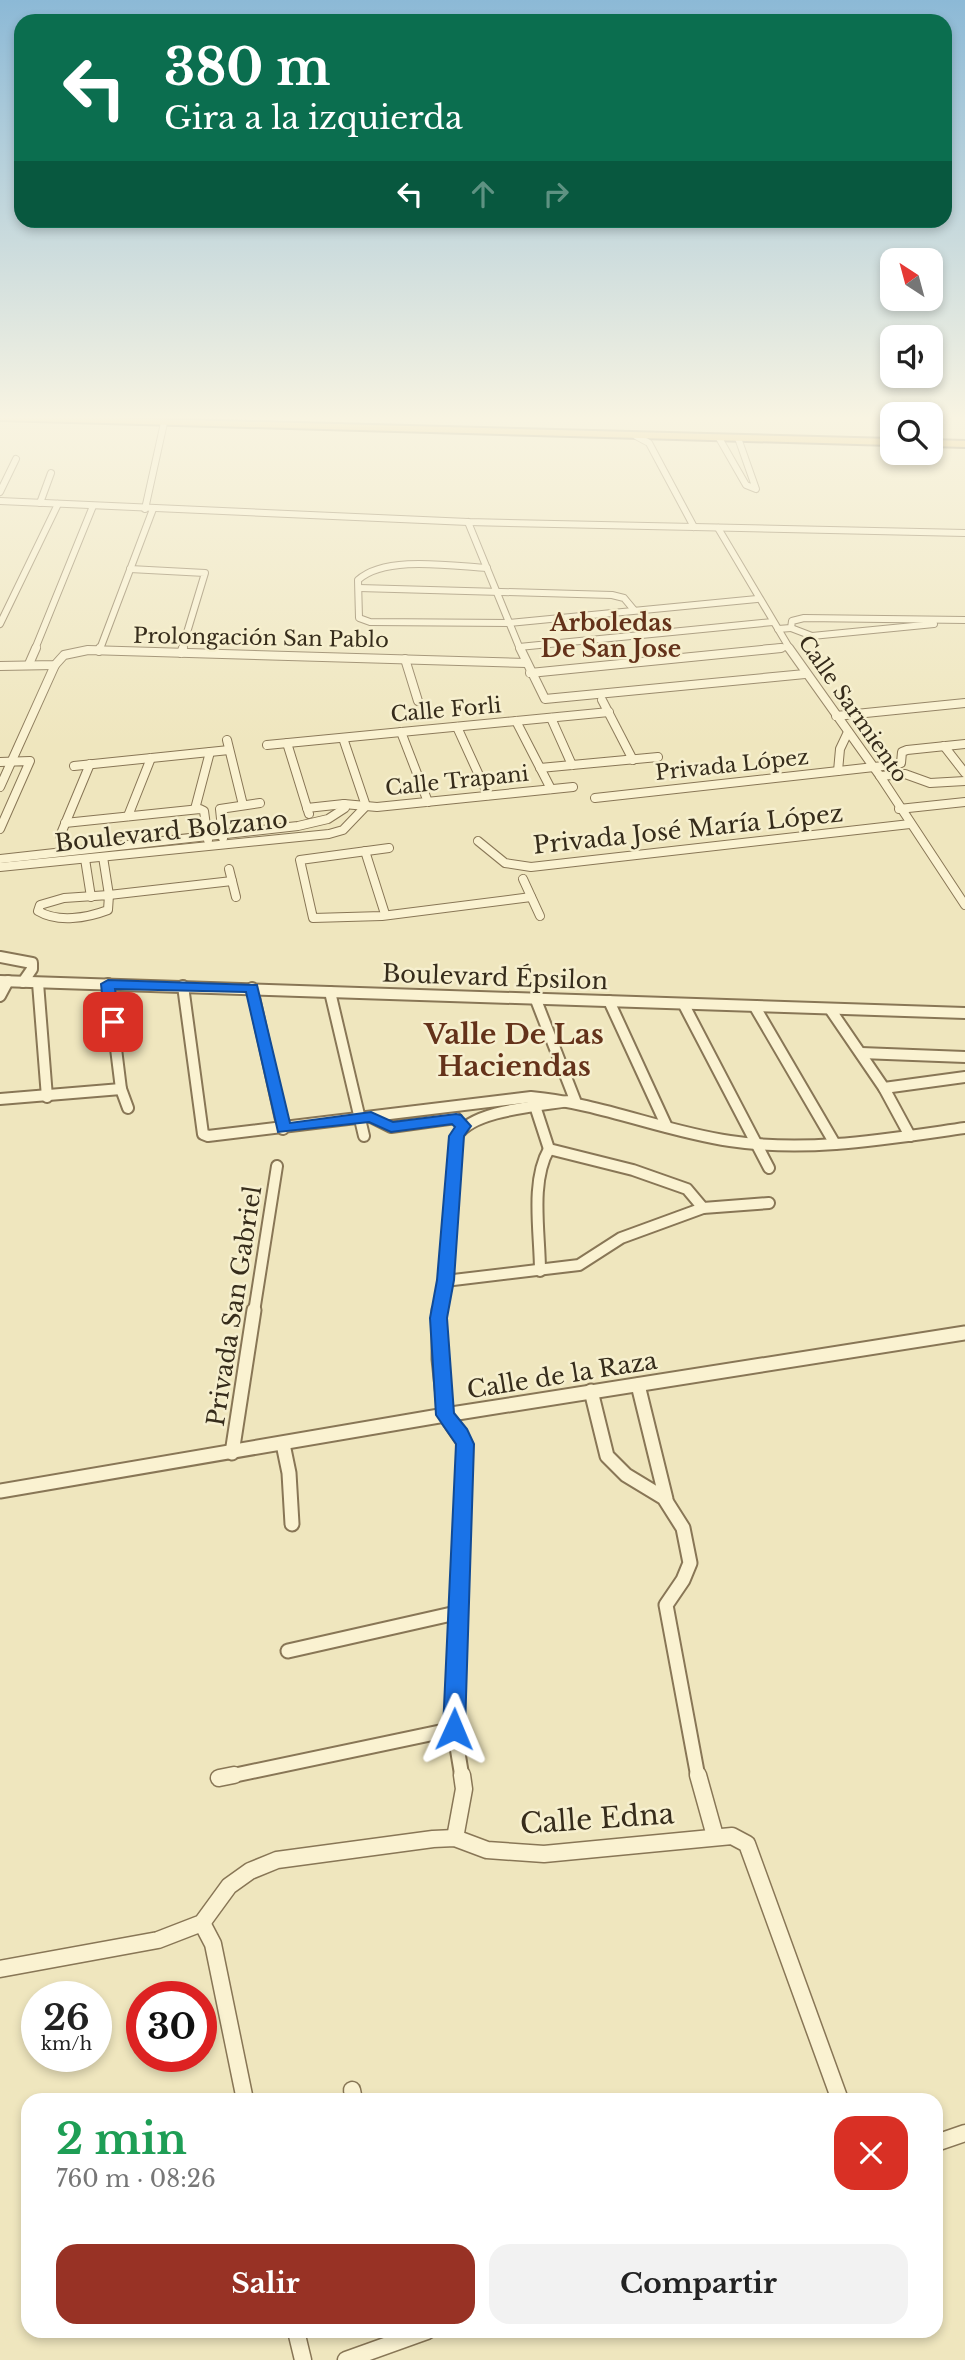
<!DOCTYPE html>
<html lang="es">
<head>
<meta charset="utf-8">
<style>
	:root { --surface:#fff; --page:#f2f2f2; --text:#222; --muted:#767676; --accent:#983225 }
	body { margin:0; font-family:"Libre Baskerville",serif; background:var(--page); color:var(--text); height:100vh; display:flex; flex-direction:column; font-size:26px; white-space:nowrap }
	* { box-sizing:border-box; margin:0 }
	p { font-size:23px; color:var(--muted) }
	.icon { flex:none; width:38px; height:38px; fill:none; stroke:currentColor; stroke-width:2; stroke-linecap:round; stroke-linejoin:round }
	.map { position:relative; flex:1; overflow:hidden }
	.panel { position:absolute; left:21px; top:2093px; width:922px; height:245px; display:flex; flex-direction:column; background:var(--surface); border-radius:21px; box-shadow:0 4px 10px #0003 }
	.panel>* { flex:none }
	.hud { position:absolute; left:14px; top:14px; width:938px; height:214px; border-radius:21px; box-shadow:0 4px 10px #0003; background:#0b6e4f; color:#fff; overflow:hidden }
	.needle { width:46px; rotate:324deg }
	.buttons { position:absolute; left:880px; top:248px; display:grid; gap:14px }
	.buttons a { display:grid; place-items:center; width:63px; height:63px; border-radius:14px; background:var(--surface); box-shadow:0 4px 10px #0003; font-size:35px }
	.speed { position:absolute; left:21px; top:1981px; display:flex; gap:14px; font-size:35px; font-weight:700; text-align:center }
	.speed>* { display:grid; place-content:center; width:91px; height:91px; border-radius:50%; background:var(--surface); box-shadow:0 4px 10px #0003; line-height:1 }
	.speed small { font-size:18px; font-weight:400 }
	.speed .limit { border:10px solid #d22; background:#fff; color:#111 }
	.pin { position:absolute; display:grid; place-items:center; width:60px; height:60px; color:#fff; margin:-30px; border-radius:14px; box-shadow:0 4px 10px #0006 }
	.me { position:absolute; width:77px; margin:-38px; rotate:1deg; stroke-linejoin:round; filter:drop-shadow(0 0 5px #0008) }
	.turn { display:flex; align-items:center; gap:24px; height:147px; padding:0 35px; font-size:32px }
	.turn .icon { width:91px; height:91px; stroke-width:2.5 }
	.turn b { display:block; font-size:49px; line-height:60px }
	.lanes { display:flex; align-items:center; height:66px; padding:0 35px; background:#0003; justify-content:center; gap:35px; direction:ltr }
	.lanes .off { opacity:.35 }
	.round { display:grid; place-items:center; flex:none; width:74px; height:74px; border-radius:21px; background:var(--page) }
	.headline { display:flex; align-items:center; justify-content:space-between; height:119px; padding:0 35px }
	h1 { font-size:42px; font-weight:800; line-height:52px; color:#1e9e55 }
	.button { display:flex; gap:14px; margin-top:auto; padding:14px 35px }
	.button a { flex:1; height:80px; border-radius:21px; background:var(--accent); color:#fff; font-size:28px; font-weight:800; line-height:80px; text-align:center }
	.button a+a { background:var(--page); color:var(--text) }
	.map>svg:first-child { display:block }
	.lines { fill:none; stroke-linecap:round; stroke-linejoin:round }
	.street-far4-casing { stroke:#887656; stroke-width:8 }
	.street-far3-casing { stroke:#887656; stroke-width:10 }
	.street-far2-casing { stroke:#887656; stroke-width:14 }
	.street-far1-casing { stroke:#887656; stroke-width:17 }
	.street-casing { stroke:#887656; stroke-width:19 }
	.highway-casing { stroke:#55442b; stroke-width:4 }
	.street-far4 { stroke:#faf2d1; stroke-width:6 }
	.street-far3 { stroke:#faf2d1; stroke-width:8 }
	.street-far2 { stroke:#faf2d1; stroke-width:10 }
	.street-far1 { stroke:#faf2d1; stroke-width:13 }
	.street { stroke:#faf2d1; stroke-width:16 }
	.highway { fill:#e2b24b; fill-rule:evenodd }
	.route { fill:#1a73e8; stroke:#114b97; stroke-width:2 }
	.labels { text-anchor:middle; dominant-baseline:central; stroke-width:5; stroke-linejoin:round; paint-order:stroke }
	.far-street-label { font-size:21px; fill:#362c1b; stroke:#f6efce }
	.far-quarter-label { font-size:23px; font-weight:bold; fill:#64321a; stroke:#f6efce }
	.street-label { font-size:24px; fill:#362c1b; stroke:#f6efce }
	.quarter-label { font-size:28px; font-weight:bold; fill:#64321a; stroke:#f6efce }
	.near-street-label { font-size:28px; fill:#362c1b; stroke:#f6efce }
</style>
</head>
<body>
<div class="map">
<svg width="965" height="2360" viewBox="0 0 965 2360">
	<rect width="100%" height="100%" fill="#efe6be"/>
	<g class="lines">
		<defs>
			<g id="street-far4">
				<polyline points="636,436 649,443 694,527"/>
				<polyline points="719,438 746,485 756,489 738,438"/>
				<polyline points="0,492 16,459"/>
				<polyline points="0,501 468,522 965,533"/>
				<polyline points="40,503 51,473"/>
				<polyline points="145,509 164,423"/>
				<polyline points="468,522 520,649"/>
				<polyline points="718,528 790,649"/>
				<path d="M487,568C452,566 385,555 358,580L359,618L370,622L509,623L757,599"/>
				<polyline points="130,569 205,573 182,649"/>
				<polyline points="359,588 612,595 624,598 634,610"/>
				<polyline points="0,624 58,504"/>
				<polyline points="791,628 812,636 934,624"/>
				<polyline points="778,629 791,628 792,621 804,618 965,620"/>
				<polyline points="519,647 773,622"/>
				<polyline points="35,649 93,506"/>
				<polyline points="100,649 153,509"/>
				<polyline points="763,649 788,647"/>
			</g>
			<g id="street-far3">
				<polyline points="520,648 545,699 805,674"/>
				<polyline points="789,648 880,776 965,905"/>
				<polyline points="99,651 100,648"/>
				<polyline points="181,653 183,648"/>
				<polyline points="405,659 418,701"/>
				<polyline points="29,664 36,648"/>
				<polyline points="0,666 55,665 64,655 88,650 526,663"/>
				<polyline points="530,673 781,648"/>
				<polyline points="602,700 633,760"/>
				<polyline points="836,716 965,703"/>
				<polyline points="551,718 572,765"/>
				<polyline points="516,721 551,789"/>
				<polyline points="457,727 488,795"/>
				<polyline points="401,732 428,802"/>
				<polyline points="343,738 366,806"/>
				<polyline points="227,740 243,805"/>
				<polyline points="287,743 309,814"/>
				<polyline points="267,745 609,712"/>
				<polyline points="944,746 965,773"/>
				<polyline points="0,762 30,761 0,829"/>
				<polyline points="74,766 229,750"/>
				<polyline points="540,768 658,757"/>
				<polyline points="838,771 840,749 848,732"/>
				<polyline points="880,776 905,774 930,783 965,781"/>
				<polyline points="0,787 55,665"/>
				<polyline points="595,798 892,765 901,763 902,752 907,750 965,744"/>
				<polyline points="307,808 344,804 377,807 573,787"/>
				<polyline points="195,809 210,752"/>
				<polyline points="899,809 965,802"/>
				<polyline points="128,816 151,758"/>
				<polyline points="65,823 200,809 204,811 208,840"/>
				<polyline points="60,836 90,764"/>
				<polyline points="223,838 220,809 260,803"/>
				<polyline points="478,841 505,863 531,867 910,824"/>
				<polyline points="389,848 300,860 313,918 382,916 531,897"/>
				<polyline points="365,851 385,914"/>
				<polyline points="103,857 109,895"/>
				<polyline points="0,859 298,826 328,819 345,808 344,804"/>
				<polyline points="85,859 91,897"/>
				<polyline points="0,867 329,834 343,830 366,806"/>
				<polyline points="229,869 236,897"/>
				<polyline points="523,879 540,916"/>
				<path d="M109,895L108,910C87,918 58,923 38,911L40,905L64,898Z"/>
				<polyline points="109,895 232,881"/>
			</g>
			<g id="street-far2">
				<polyline points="0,957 32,963 32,969 23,982"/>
				<polyline points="0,981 965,1013"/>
				<polyline points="38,983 47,1097"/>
				<polyline points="108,984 121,1089 128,1108"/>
				<path d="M183,986L203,1134L208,1136L531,1097C600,1103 662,1131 730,1141C808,1153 887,1139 965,1128"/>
				<polyline points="252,988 283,1129"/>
				<polyline points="330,992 364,1136"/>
				<polyline points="0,996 8,981"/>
				<polyline points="609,1001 667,1127"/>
				<polyline points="684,1005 769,1168"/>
				<polyline points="755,1007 835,1144"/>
				<polyline points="830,1009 884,1088 910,1136"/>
				<polyline points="861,1053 965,1057"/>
				<polyline points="884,1088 965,1077"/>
				<polyline points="0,1099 121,1089"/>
				<polyline points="536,1109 549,1149 633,1170 687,1189 703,1208"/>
				<polyline points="371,1117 391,1127 456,1118"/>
				<path d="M540,1271C540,1233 530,1182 549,1149"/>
				<polyline points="445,1281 579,1265 621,1238 703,1208 769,1203"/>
				<polyline points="254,1312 277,1166"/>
				<path d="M439,1312L445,1281L457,1136C473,1109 544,1106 575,1100L536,1000"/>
			</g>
			<g id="street-far1">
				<polyline points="439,1310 439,1359 445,1415 465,1444 454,1729 462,1777"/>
				<polyline points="638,1385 666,1499"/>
				<polyline points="591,1391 607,1456 626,1475 664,1498 683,1528 690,1563 683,1580 666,1605 698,1777"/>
				<polyline points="283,1444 289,1473 292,1524"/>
				<polyline points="232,1453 254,1310"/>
				<polyline points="0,1491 445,1415 965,1333"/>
				<polyline points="288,1651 456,1613"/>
				<polyline points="226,1777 454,1729"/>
			</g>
			<g id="street">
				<polyline points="698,1775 715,1836"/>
				<polyline points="219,1778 234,1775"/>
				<polyline points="455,1838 464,1789 462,1775"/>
				<polyline points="202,1923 213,1944 245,2100"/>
				<polyline points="0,1969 158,1940 202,1923 229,1886 250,1871 277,1860 433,1839 455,1838 487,1850 544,1854 732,1836 747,1844 840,2100"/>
				<polyline points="352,2090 354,2100"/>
				<polyline points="936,2143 965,2133"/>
				<polyline points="296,2331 303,2360"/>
				<polyline points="346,2360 427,2331"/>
			</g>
			<g id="highway">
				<polygon points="0,415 892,439 892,445 0,420"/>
				<polygon points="931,440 965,441 965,447 931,446"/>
			</g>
		</defs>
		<!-- street-far4 casing -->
		<use href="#street-far4" class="street-far4-casing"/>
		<!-- street-far3 casing -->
		<use href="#street-far3" class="street-far3-casing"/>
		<!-- street-far2 casing -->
		<use href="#street-far2" class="street-far2-casing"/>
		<!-- street-far1 casing -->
		<use href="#street-far1" class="street-far1-casing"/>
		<!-- street casing -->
		<use href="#street" class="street-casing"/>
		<!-- highway casing -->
		<use href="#highway" class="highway-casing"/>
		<!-- street-far4 -->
		<use href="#street-far4" class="street-far4"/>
		<!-- street-far3 -->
		<use href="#street-far3" class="street-far3"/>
		<!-- street-far2 -->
		<use href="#street-far2" class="street-far2"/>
		<!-- street-far1 -->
		<use href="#street-far1" class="street-far1"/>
		<!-- street -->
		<use href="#street" class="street"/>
		<!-- highway -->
		<use href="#highway" class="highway"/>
	</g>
	<!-- sky -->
	<linearGradient id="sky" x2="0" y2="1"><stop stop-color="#8cb9d6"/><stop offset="0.56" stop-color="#f8f4e2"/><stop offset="1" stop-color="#f8f4e2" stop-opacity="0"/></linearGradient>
	<rect width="965" height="746" fill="url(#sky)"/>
	<!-- route -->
	<polygon class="route" points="108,980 257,985 290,1123 371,1112 393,1122 456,1114 461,1115 471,1126 464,1136 454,1280 447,1318 454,1413 467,1429 474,1444 465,1729 461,1735 454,1738 446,1735 443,1729 456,1444 436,1415 430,1318 437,1280 449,1136 455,1127 452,1124 391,1132 369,1122 278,1132 246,992 115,989 120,1022 113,1027 105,1022 101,984"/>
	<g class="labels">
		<!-- far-street labels -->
		<g class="far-street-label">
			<text transform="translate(261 638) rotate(1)">Prolongación San Pablo</text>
			<text transform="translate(853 709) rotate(55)">Calle Sarmiento</text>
			<text transform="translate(446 710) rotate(-5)">Calle Forli</text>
			<text transform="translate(732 765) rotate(-6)">Privada López</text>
			<text transform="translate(457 781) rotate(-6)">Calle Trapani</text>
		</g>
		<!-- far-quarter labels -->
		<g class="far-quarter-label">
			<text x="611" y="623">Arboledas<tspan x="611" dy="26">De San Jose</tspan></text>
		</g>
		<!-- street labels -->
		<g class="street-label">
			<text transform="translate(688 829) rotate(-6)">Privada José María López</text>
			<text transform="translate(171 831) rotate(-6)">Boulevard Bolzano</text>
			<text transform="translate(495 977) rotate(2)">Boulevard Épsilon</text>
			<text transform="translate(234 1306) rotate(-81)">Privada San Gabriel</text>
			<text transform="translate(562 1375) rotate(-9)">Calle de la Raza</text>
		</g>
		<!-- quarter labels -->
		<g class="quarter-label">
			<text x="514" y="1034">Valle De Las<tspan x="514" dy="32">Haciendas</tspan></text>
		</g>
		<!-- near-street labels -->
		<g class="near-street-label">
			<text transform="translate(597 1819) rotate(-4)">Calle Edna</text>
		</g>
	</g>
</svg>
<div class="buttons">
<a><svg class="needle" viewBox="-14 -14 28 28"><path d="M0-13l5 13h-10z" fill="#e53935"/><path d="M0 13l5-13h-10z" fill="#767676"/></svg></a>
<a><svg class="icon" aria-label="sound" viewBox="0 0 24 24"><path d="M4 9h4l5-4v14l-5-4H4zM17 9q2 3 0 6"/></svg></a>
<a><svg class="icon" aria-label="search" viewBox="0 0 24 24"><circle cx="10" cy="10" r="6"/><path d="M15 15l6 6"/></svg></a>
</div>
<div class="speed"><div>26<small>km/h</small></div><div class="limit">30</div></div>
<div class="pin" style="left:113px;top:1022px;background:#d93025"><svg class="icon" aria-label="arrive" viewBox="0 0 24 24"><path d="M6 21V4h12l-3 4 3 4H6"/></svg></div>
<svg class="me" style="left:454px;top:1729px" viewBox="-20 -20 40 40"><path d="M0-17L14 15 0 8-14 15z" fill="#1a73e8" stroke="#fff" stroke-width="4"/></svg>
<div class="hud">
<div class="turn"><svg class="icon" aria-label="left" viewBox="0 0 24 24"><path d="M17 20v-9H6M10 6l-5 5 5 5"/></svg><div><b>380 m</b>Gira a la izquierda</div></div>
<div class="lanes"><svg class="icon" aria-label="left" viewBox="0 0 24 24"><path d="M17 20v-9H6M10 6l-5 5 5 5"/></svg><svg class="icon off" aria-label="ahead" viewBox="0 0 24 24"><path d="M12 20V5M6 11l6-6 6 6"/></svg><svg class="icon off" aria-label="right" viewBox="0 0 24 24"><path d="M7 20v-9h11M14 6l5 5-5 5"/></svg></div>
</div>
<section class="panel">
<div class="headline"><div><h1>2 min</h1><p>760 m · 08:26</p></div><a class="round" style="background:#d93025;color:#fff"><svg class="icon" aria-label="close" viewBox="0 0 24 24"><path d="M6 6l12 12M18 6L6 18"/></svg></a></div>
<div class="button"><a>Salir</a><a>Compartir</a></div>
</section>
</div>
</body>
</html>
